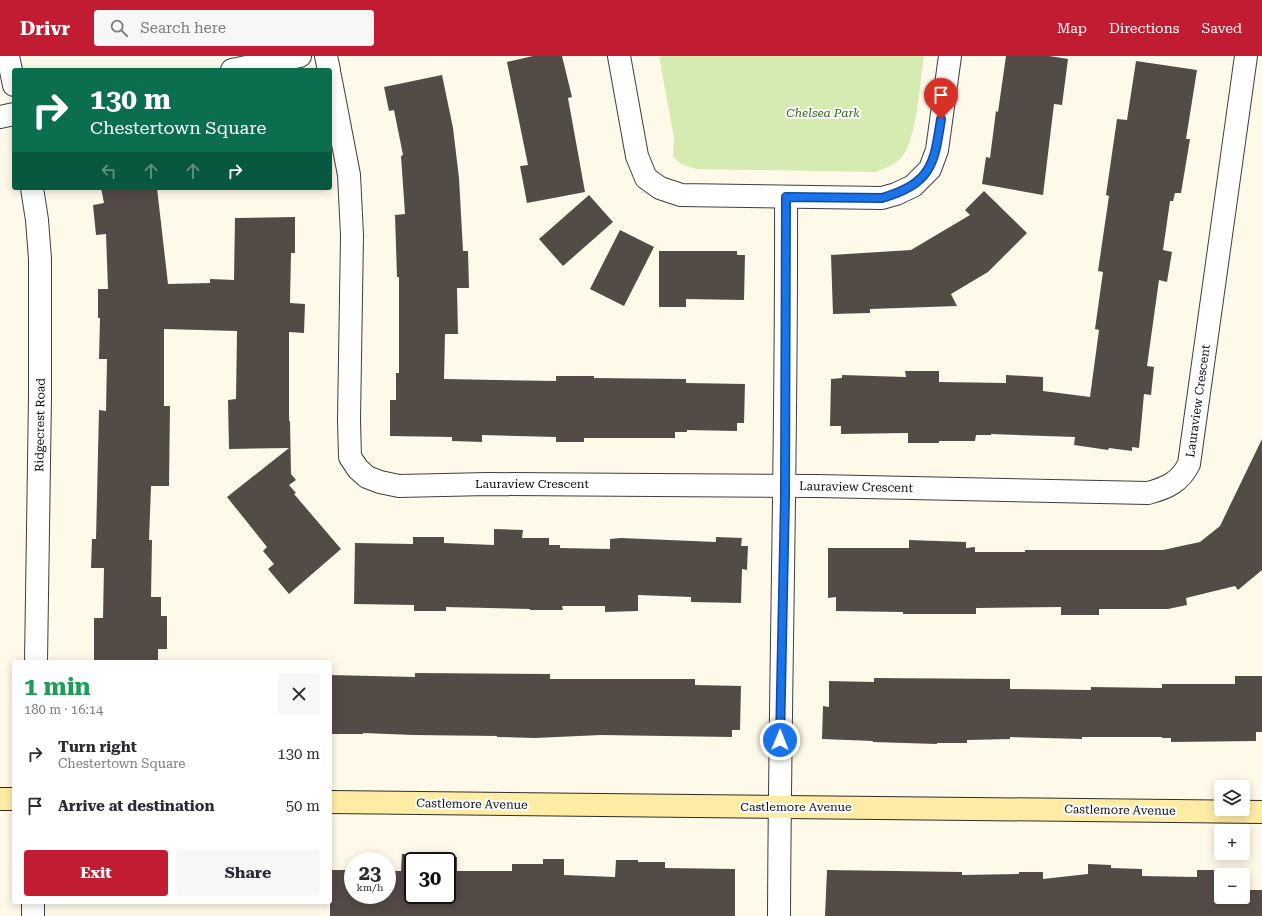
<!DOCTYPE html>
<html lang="en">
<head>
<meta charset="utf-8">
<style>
	:root { --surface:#fff; --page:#f7f7f7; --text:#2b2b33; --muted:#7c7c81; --accent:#c21c33 }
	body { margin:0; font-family:"Roboto Serif",serif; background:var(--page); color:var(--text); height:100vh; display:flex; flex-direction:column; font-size:15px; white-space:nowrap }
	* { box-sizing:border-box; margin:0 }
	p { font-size:13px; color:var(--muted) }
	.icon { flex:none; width:22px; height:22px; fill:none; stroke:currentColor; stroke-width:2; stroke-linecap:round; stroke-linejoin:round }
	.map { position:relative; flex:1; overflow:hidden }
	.drawer { position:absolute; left:12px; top:604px; width:320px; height:244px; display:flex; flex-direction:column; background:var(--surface); border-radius:4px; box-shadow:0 2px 10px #0003 }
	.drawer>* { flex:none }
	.guide { position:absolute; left:12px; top:12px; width:320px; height:122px; border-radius:4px; box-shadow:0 2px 10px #0003; background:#0b6e4f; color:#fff; overflow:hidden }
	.tools { position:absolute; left:1214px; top:724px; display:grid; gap:8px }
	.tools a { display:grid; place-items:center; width:36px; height:36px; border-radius:4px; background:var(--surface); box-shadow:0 2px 10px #0003; font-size:20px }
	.speed { position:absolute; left:344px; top:796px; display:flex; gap:8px; font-size:20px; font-weight:700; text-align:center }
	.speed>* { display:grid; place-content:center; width:52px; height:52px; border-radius:50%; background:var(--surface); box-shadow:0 2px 10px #0003; line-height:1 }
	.speed small { font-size:10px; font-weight:400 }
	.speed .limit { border:2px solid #111; border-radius:6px; background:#fff; color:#111 }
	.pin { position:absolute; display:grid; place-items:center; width:34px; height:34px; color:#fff; margin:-41px -17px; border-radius:50% 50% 50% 0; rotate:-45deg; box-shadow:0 0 4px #0007 }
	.pin .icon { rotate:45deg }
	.me { position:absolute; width:44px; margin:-22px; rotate:1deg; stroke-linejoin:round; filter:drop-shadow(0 0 3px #0008) }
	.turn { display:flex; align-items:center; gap:14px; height:84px; padding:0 12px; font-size:18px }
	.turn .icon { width:52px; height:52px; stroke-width:2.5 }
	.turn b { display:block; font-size:28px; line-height:34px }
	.lanes { display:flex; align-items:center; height:38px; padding:0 12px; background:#0003; justify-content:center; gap:20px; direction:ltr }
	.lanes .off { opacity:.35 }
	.round { display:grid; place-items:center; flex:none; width:42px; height:42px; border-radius:4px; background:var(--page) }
	.head { display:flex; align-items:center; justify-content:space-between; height:68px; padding:0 12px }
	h1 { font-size:24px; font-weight:700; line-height:30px; color:#1e9e55 }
	.cta { display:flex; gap:8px; margin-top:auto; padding:8px 12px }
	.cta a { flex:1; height:46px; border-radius:4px; background:var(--accent); color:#fff; font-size:16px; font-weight:700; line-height:46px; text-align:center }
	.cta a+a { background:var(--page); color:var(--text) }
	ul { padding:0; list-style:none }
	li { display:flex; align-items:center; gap:12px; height:52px; padding:0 12px }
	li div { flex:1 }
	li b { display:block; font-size:15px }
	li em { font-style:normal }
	header { display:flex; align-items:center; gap:24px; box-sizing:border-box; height:56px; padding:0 20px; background:var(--accent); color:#fff }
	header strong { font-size:19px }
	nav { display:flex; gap:22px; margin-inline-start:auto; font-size:14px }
	.search { width:280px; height:36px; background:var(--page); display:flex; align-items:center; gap:10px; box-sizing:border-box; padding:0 14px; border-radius:4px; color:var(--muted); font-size:15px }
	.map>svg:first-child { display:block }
	.green { fill:#d5ebb1 }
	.building { fill:#544b47; fill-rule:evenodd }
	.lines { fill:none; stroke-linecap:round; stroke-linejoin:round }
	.street-casing { stroke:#3e3e3e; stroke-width:24 }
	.secondary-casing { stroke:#2d2d2d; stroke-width:24 }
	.street { stroke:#fff; stroke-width:22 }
	.secondary { stroke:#ffeca4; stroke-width:22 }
	.route-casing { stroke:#114b97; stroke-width:10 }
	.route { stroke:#1a73e8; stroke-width:7 }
	.labels { text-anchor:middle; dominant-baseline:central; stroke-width:4; stroke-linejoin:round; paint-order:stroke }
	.park-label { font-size:12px; font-style:italic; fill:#306518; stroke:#fff }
	.street-label { font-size:12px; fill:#0b0b0b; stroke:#fff }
</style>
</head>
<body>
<header>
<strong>Drivr</strong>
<div class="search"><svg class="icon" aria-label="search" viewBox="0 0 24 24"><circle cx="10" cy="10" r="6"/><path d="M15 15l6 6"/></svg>Search here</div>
<nav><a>Map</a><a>Directions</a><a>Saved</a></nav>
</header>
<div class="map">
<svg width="1262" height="860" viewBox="0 0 1262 860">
	<rect width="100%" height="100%" fill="#fff9e9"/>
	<!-- green -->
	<path class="green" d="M659,0H924C920,25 917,85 901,102C895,109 884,112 876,116L696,113L681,108L673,100L674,82Z"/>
	<!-- building -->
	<g class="building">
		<polygon points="533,0 562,0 572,41 568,42 585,136 527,147 520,110 528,109 507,6"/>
		<polygon points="1006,0 1049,0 1068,3 1062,49 1054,48 1043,139 982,128 986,101 990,102 996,55 998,56"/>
		<polygon points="1136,5 1197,14 1186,83 1190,83 1181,137 1175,137 1173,145 1170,145 1163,194 1172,196 1167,226 1159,224 1147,310 1154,311 1151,339 1144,338 1139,392 1132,391 1132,395 1109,392 1108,394 1074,389 1075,381 991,378 991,379 976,379 975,385 939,385 939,387 908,387 908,377 841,378 841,370 830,370 831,323 842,322 842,319 906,321 905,315 939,315 939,326 1006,327 1006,319 1043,321 1043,335 1090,341 1099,274 1095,273 1103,216 1098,215 1109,140 1106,139 1117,63 1127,64"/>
		<polygon points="442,19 453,72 459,122 463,195 468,195 469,232 457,232 458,278 445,278 444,323 556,325 556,320 594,320 594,322 686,323 686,327 745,328 744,367 737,367 737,375 687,374 687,376 675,376 675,382 584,382 584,386 556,386 556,381 482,379 482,386 452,385 452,381 390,380 390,344 396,344 396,317 399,317 399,221 397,221 395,159 405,158 401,100 403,99 394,54 389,55 384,31"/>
		<polygon points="101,132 157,132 168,228 210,227 210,223 234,224 235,162 295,161 295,197 291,197 290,247 305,248 304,277 289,276 289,365 290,365 291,418 296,424 289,429 296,437 294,438 341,493 289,538 268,513 274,508 263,495 267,491 227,441 289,392 229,393 228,344 236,343 237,275 164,273 164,350 170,350 169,430 151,430 149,484 152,484 151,541 161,541 161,560 167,560 167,593 158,593 158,606 94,606 94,562 103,562 104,512 91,512 92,483 96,483 99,354 106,355 107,303 99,303 100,262 98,262 98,233 108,233 106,178 96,179 93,149 104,147"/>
		<polygon points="984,135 1027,177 988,216 951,238 957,250 870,253 870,257 833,258 831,199 911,194 970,159 965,154"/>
		<polygon points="589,139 613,166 563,210 539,183"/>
		<polygon points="620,174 654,191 624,250 590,233"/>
		<polygon points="659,195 737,195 737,199 745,199 744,244 686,243 686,251 659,251"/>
		<polygon points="1262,383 1262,514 1238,534 1235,530 1186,542 1187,549 1168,553 1099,553 1099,559 1061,559 1061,551 976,552 976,558 903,558 903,556 836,555 836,541 828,542 828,492 909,492 909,484 966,486 966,492 975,491 975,496 1025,496 1025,494 1163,494 1200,486 1220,470"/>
		<polygon points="494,473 523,474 522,482 549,482 549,489 560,489 560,492 610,493 610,483 621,482 716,486 716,481 742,482 741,490 748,490 747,514 742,513 741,547 691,546 691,541 638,539 638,555 605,556 605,550 562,550 563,554 530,554 530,553 446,551 446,555 414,555 414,549 354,548 355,487 413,488 413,481 444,481 444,487 494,489"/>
		<polygon points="415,617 550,618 550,623 695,623 695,629 741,630 740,674 732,674 732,681 601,679 535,682 497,681 497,680 414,679 363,677 363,678 330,678 330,619 415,621"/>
		<polygon points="1235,620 1262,620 1262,676 1256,676 1256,685 1171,686 1171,682 1162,682 1162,681 1082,681 1082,683 1010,681 1010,683 967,684 967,687 937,687 937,688 873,686 873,685 822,683 823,650 829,651 829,625 874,626 874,622 1010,623 1010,633 1091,634 1091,631 1162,632 1162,628 1235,628"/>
		<path d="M402,798H427V800L457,801V815H512V808H543V803H564V819L615,821L616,804H638V806H665V812L735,813V860H330V814H353V839H387V815H401ZM413,805H447V839H413Z"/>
		<path d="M1088,808L1111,809V812L1142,813V820L1197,821V814H1249V834H1262V860H825L827,814L962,816V819L1019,818V816H1043V823L1088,818ZM1221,819H1243V841H1221Z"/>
	</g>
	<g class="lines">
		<defs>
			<g id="street">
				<polyline points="8,0 14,29"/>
				<polyline points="326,0 329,14"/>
				<polyline points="619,0 637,100 646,122 660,132 681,139 882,142 896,138 913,130 930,113 937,94 950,0"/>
				<polyline points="232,14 300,0"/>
				<path d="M330,20L349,119L352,179L349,364L350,401L358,413L367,421L380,426L399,430L488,428L817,430L1148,437C1167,432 1180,426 1189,408L1246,0"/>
				<polyline points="0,61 14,58"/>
				<polyline points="32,132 37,164 40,203 40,340 36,606"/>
				<polyline points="33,860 33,846"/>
				<path d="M779,860C780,620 787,381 786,141"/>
			</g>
			<g id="secondary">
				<polyline points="0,743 14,743"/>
				<polyline points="330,746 1262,756"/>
			</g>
		</defs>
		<!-- street casing -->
		<use href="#street" class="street-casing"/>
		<!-- secondary casing -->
		<use href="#secondary" class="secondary-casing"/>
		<!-- street -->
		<use href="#street" class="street"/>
		<!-- secondary -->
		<use href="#secondary" class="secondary"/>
	</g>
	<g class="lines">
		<defs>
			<path id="route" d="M780,684L785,441L786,141L882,142C931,127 934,110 941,63"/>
		</defs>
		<!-- route casing -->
		<use href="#route" class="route-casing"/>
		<!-- route -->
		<use href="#route" class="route"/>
	</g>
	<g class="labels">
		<!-- park labels -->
		<g class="park-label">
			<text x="823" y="57">Chelsea Park</text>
		</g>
		<!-- street labels -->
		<g class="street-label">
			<text transform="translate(1198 345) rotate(-82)">Lauraview Crescent</text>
			<text transform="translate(40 369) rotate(-89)">Ridgecrest Road</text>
			<text x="532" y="428">Lauraview Crescent</text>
			<text transform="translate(856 431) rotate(1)">Lauraview Crescent</text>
			<text transform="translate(472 748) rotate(1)">Castlemore Avenue</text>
			<text x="796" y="751">Castlemore Avenue</text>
			<text transform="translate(1120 754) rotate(1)">Castlemore Avenue</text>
		</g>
	</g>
</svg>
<div class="tools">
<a><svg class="icon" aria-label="layers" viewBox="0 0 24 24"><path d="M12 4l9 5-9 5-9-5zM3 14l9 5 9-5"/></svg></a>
<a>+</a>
<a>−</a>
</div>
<div class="speed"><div>23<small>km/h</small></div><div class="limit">30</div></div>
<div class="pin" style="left:941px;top:63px;background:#d93025"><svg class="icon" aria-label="arrive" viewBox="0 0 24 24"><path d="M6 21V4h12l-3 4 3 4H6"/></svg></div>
<svg class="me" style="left:780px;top:684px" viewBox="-20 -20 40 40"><circle r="17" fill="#1a73e8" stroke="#fff" stroke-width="3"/><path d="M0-11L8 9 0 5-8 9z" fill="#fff"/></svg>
<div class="guide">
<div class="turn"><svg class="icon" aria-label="right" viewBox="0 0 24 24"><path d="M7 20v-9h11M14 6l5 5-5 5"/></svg><div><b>130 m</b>Chestertown Square</div></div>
<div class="lanes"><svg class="icon off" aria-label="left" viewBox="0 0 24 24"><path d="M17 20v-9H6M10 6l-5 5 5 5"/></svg><svg class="icon off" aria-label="ahead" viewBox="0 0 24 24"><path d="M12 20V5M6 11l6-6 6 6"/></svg><svg class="icon off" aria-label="ahead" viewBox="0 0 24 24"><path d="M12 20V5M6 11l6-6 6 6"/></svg><svg class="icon" aria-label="right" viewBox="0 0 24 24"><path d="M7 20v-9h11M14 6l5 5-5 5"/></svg></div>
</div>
<section class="drawer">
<div class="head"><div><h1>1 min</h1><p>180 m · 16:14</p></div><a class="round"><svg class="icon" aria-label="close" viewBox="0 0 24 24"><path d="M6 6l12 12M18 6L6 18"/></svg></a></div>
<ul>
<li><svg class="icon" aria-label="right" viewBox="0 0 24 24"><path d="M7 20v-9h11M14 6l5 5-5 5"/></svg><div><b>Turn right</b><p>Chestertown Square</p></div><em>130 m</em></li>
<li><svg class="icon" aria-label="arrive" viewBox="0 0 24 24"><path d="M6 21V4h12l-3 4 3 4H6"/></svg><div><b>Arrive at destination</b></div><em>50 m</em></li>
</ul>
<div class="cta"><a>Exit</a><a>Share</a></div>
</section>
</div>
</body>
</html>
